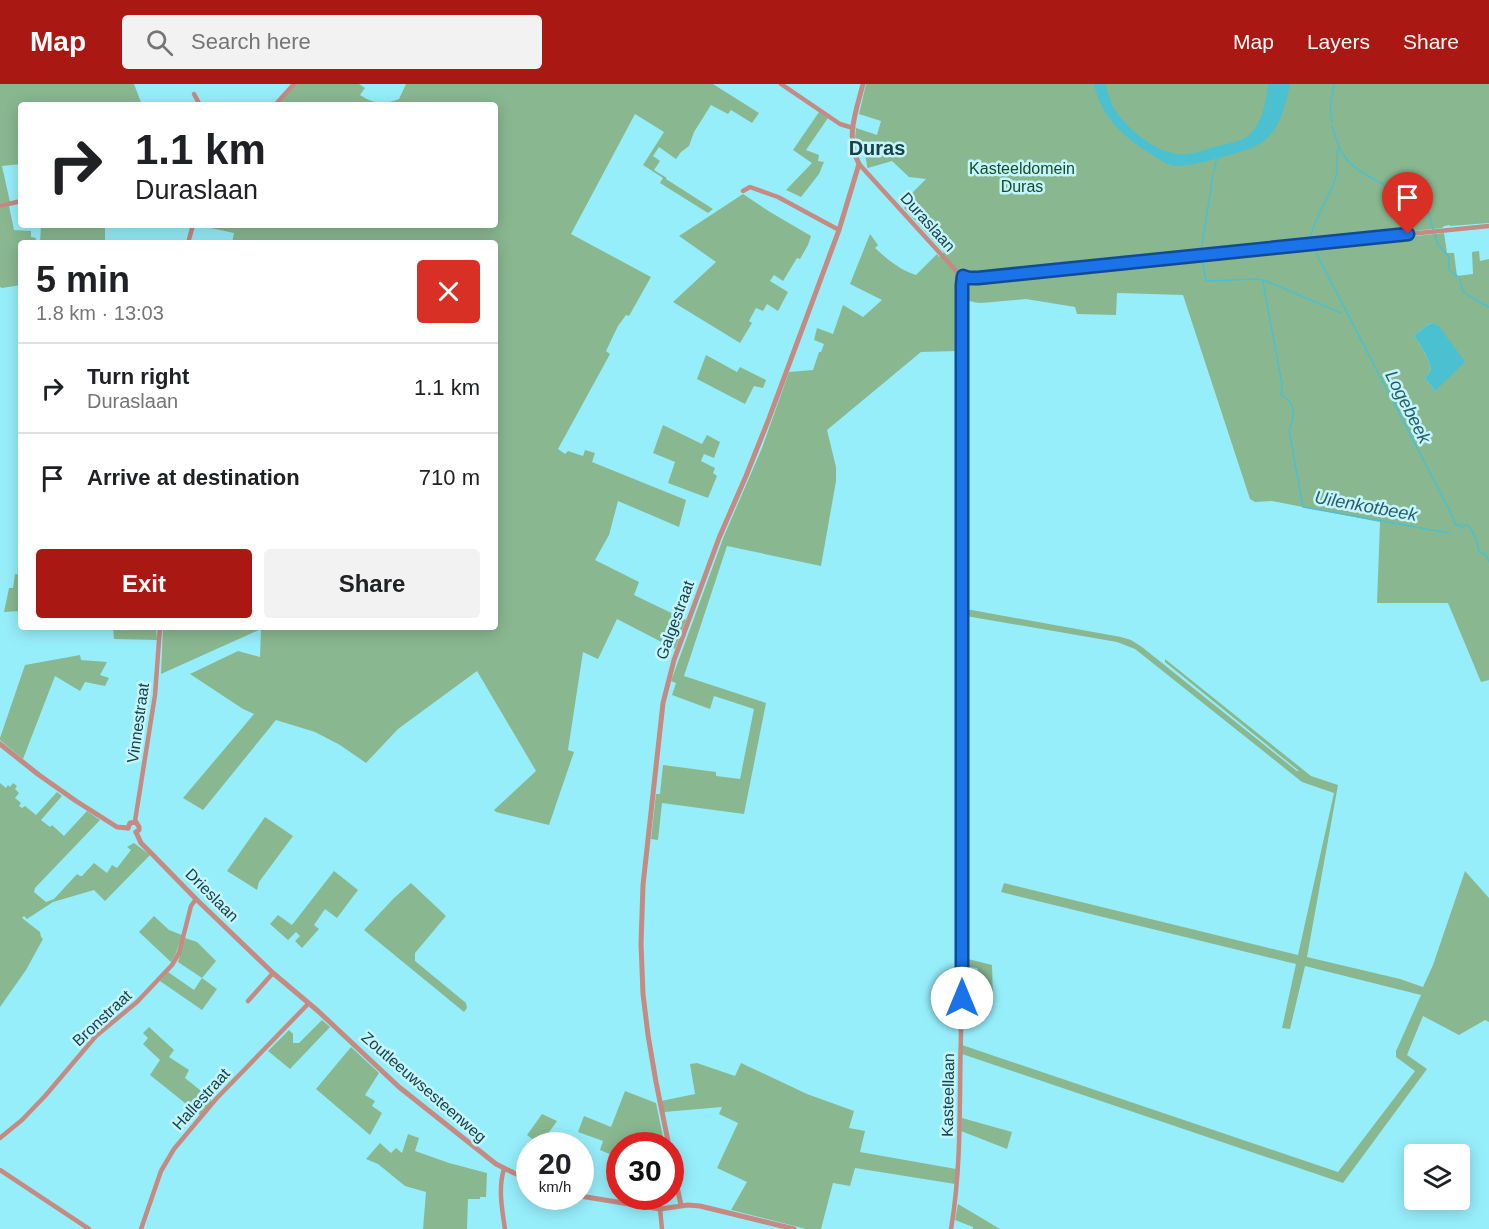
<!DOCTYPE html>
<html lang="en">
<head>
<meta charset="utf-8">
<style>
	:root { --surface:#fff; --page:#f2f2f2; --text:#202124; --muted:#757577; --line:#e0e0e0; --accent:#aa1813 }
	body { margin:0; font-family:Arial,sans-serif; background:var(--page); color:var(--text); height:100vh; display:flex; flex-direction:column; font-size:22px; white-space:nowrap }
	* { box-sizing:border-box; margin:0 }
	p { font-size:20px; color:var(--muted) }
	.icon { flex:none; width:33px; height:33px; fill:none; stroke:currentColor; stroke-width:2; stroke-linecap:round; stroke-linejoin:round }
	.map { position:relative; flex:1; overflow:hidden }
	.panel { position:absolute; left:18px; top:156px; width:480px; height:390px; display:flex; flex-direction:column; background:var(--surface); border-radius:6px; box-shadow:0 3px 15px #0003 }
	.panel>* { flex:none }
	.hud { position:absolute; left:18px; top:18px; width:480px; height:126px; border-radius:6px; box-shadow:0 3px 15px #0003; background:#fff; color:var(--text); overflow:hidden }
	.controls { position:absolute; left:1404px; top:1060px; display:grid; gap:12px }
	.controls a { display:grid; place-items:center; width:66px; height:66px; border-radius:6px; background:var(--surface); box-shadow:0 3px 15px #0003; font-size:30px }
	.speed { position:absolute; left:516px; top:1048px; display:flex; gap:12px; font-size:30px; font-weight:700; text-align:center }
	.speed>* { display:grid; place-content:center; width:78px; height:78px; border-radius:50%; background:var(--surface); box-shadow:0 3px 15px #0003; line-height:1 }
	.speed small { font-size:15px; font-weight:400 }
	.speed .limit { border:9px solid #d22; background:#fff; color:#111 }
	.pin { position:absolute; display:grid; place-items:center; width:51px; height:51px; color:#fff; margin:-62px -26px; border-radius:50% 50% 50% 0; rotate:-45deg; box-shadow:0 0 6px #0007 }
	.pin .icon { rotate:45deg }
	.me { position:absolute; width:66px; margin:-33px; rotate:0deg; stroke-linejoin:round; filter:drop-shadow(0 0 4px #0008) }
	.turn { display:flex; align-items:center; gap:21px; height:126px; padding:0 18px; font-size:27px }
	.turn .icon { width:78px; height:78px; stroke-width:2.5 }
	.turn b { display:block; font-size:42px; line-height:51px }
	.round { display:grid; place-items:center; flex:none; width:63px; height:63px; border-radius:6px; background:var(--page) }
	.summary { display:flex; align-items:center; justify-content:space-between; height:102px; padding:0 18px }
	h1 { font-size:36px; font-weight:700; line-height:45px }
	.primary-button { display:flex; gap:12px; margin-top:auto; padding:12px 18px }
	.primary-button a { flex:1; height:69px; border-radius:6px; background:var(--accent); color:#fff; font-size:24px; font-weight:700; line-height:69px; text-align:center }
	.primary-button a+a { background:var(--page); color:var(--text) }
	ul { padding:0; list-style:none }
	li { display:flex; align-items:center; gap:18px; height:90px; padding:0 18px; border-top:2px solid var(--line) }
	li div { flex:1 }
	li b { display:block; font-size:22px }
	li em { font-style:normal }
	header { display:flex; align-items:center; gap:36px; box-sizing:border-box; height:84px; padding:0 30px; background:var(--accent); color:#fff }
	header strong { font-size:28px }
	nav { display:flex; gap:33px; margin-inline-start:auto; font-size:21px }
	.search { width:420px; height:54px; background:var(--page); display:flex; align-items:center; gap:15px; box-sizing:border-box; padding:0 21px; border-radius:6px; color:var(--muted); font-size:22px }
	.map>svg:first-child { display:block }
	.green { fill:#89b890; fill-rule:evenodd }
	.water { fill:#4bc0d1 }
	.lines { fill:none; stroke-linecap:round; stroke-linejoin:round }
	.stream { stroke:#4bc0d1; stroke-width:1.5 }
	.minor { stroke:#c58a81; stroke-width:4.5 }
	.tertiary { stroke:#c58a81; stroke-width:5 }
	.route-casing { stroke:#114b97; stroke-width:15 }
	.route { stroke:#1a73e8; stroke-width:10 }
	.labels { text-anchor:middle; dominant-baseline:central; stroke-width:5; stroke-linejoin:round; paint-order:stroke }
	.park-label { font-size:16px; fill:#194a25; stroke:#c3f5fd }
	.street-label { font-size:16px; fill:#1c4046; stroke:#c3f5fd }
	.water-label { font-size:18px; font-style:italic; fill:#2c5d65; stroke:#c3f5fd }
	.quarter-label { font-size:20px; font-weight:bold; fill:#1c4046; stroke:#c3f5fd }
</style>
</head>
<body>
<header>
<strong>Map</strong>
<div class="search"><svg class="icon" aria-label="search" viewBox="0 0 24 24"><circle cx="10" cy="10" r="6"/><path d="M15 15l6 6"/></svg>Search here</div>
<nav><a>Map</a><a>Layers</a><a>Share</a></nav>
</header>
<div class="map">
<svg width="1489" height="1145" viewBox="0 0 1489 1145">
	<rect width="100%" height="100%" fill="#97eefb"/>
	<!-- green -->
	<g class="green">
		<polygon points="0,0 134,0 142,21 21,21 21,80 2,82 10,118 0,120"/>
		<path d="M296,0H359L365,4L360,11C374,20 383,21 399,15L406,0H713L759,29L752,39L731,26L728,30L711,21L694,48L689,62L681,68L676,75L659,63L653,72L660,77L654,86L667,94L666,95L713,125L708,129L660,99L663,94L643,81L664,48L635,30L571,150L651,193L629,232L626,231L618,242L606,267L610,270L558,365L565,370L568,367L583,372L585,366L595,369L592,378L686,416L679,443L618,417L609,451L595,476L639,498L634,511L686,536L675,565L617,535L598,575L583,568L568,666L574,668L549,741L496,728L494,726L536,687L477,587L398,645L366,679L340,661L315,648L276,636L203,726L183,714L254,630L243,625L190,590L238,567L260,573L261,545L161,590L163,543H495V159H232L234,149L197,141H495V21H278Z"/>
		<path d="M866,0H1489V139L1450,142V141L1444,142L1442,144L1284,161L1174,170L1176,178L1444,149L1447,169H1454L1457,192L1473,190L1472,168L1479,167L1480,177L1489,175V596L1481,598L1448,519H1377L1380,438L1272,417L1255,418L1250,415L1183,211L1117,209L1116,231L1077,230L1075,223L1026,215L981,219C973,219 966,215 957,216V267L921,268L827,346L836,383V397L821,482L727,462L684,592L766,619L744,730L662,719L658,756L651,755L656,710H660L663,681L716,688V692L740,695L754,625L714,612L710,625L672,611L676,599L671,597L724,452L762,364L789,288L813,286L819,268H821L824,260L814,256L817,244L833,250L843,221L863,233L882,216L850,200L870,150L878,161L875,164C887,175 900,186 916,191L937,170L939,173L944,168L904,124L913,108L926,95L909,93L892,77L868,84L867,83C867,75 862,60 855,54L856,44L877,51L881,37L859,30ZM1433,239L1435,307L1425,294L1431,286C1428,272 1422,263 1414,252L1427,241Z"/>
		<polygon points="819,28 828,34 806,66 819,71 818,77 824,78 819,90 801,113 786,106 812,79 793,66"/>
		<polygon points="743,110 770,128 811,152 808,161 800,175 797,174 783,197 774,191 770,197 788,208 778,227 767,220 763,227 756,224 749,237 752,239 740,259 673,218 716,178 679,152"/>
		<polygon points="9,122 14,146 31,147 31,153 36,154 35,159 21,159 21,201 2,204 0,203 0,124"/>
		<polygon points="41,141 105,141 105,159 40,159"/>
		<polygon points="706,271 737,288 740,283 766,296 763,304 754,302 745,320 697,295"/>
		<polygon points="663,341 702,360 707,351 720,358 714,374 704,370 701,377 715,384 713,389 717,392 708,414 668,399 675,378 653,369"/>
		<polygon points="15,490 21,491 21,527 4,528 9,504 13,504"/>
		<polygon points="966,525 1121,553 1131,556 1142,563 1297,687 1299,687 1165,578 1165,575 1311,692 1338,701 1307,873 1400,895 1423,903 1433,881 1465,787 1489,814 1489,938 1485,936 1459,951 1423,932 1407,971 1427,985 1343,1099 962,970 962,961 1338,1088 1415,987 1396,973 1396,967 1421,911 1305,882 1290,945 1282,944 1296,880 1001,808 1004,799 1298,871 1334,709 1302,698 1135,565 1117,558 966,532"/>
		<polygon points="113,543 156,543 157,556 114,555"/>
		<polygon points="80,571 81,576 107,578 100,591 109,594 105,602 85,598 80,607 55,592 23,675 0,656 0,654 25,581"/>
		<polygon points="0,699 6,704 8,701 10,703 13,699 17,702 15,705 19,709 15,714 21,719 19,722 22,724 25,722 36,731 57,708 62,712 41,736 50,743 52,741 64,752 87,727 100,736 35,804 34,808 46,818 54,815 77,790 80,792 82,792 94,779 107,789 112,781 117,784 131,766 127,763 134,759 150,771 105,817 94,806 53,818 27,835 24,832 22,834 40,848 41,853 43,855 26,886 0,923"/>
		<polygon points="265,733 293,752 259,798 257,806 227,787"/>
		<polygon points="334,787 358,806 337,834 325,825 314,841 319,845 302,864 295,857 300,852 296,848 288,856 270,840 278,831 292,841"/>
		<polygon points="411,799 446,832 415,869 415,877 466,919 467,924 464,928 364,846 394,814"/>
		<polygon points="154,832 169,846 182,851 176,869 171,878 139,848"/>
		<polygon points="185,854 197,858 216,877 202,894 217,905 202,926 160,897 168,888 194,906 202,894 178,878"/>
		<polygon points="964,874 992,881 993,915 964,912 964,907 981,908 984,898 977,884 964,882"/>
		<polygon points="322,936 330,943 290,985 268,967 289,946 293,950 293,959 299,959"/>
		<polygon points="149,943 174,966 169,973 189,986 185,994 211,1015 211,1018 200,1031 150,991 160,976 143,960 148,954 143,949"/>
		<polygon points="351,963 379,989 365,1011 375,1017 372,1022 382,1029 370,1051 316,1005"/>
		<polygon points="697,979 735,992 741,979 807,1010 854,1027 849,1044 865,1047 860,1068 956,1085 955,1100 855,1084 850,1102 833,1099 821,1145 806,1145 731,1126 747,1098 717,1084 738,1039 719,1030 722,1023 664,1028 661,1017 695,1010 690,980"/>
		<polygon points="625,1007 656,1019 665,1062 652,1062 635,1056 633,1062 620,1062 619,1074 600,1066 603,1057 578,1048 584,1032 611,1043"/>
		<polygon points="542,1030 557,1037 540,1061 527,1051"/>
		<polygon points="962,1034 1012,1048 1007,1065 961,1047"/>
		<polygon points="408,1050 419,1054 415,1067 449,1079 487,1089 486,1113 480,1113 480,1115 468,1115 467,1145 423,1145 426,1108 405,1102 378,1080 366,1075 380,1059 391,1069 396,1064 402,1069"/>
		<polygon points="958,1120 1000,1145 973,1145 973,1143 955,1136"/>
	</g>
	<!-- water -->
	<g class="water">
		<path d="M1094,0H1105C1108,8 1110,19 1115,26C1128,45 1153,67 1178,70C1189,72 1203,66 1214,63C1222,61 1232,59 1241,56C1261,47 1266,20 1268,0H1290C1286,17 1282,38 1270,51C1260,63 1243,67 1229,71C1212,76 1192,82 1175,82C1167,81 1160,76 1154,72C1127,56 1100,33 1094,0Z"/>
		<path d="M1433,239L1439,242L1465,278L1435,307L1425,294L1431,286C1428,272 1422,263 1414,252L1427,241Z"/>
	</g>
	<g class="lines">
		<!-- stream -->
		<g class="stream">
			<polyline points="1332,38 1330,24 1334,0"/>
			<path d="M1332,42C1336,53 1338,64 1345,73C1357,90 1401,111 1421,112L1426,118L1433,145"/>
			<polyline points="1214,87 1217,73"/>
			<path d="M1435,150L1437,159L1449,173V186L1459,193C1461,197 1461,204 1463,208C1464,209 1486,222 1489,223"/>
			<path d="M1310,155C1314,133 1331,112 1336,92C1338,82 1336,72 1338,63"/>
			<path d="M1314,165L1454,435L1455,441H1461L1462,444L1465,441H1468C1474,448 1477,457 1479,467L1486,471L1489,478"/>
			<polyline points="1201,167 1213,91"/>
			<path d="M1202,175L1206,197L1257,195L1262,196L1263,199L1282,300C1282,302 1281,309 1281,310C1282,311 1288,316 1289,317C1296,324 1293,338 1289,346L1303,423L1449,449"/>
			<polyline points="1262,196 1266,197 1341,229"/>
		</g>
		<!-- minor -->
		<g class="minor">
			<polyline points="781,0 840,40 853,44"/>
			<polyline points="194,10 200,21"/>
			<polyline points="275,21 294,0"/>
			<polyline points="859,80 958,189 963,192 969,194 1489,142"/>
			<polyline points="743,107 750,103 778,113 839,146"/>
			<polyline points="0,122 21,117"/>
			<polyline points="188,159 193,141"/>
			<polyline points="135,737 155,611 160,543"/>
			<polyline points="248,917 273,889"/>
			<polyline points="0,1054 22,1036 45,1012 96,952 137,918 172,881 179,869 191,822 196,815"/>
			<path d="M504,1085C498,1103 502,1126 505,1145"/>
			<polyline points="0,1086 89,1145"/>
			<polyline points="660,1125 662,1145"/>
			<polyline points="141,1145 161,1087 174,1065 216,1015 308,920"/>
			<path d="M951,1145C962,1081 959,1015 961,950L962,201L963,192"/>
		</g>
		<!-- tertiary -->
		<g class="tertiary">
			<polyline points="0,660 39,691 76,717 117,743 128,744"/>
			<polyline points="128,744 130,739 136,738 139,743 139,746 136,748"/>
			<polyline points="136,748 141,759 153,771 196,815 273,889 318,927 399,1003 496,1080 514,1089 530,1095"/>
			<path d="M669,1062L656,998L648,951L643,910L641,860L643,801L663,619L674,576L719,454L746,392L768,337L839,146L859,80C845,53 856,28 863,0"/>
			<polyline points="670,1070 681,1121"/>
			<polyline points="580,1112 660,1125 688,1121 700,1122 794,1145"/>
		</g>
	</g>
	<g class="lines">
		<defs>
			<polyline id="route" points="962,914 962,201 963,192 969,194 978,194 1408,150"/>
		</defs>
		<!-- route casing -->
		<use href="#route" class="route-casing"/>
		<!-- route -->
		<use href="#route" class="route"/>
	</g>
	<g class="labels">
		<!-- park labels -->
		<g class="park-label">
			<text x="1022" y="84">Kasteeldomein<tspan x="1022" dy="18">Duras</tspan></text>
		</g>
		<!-- street labels -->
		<g class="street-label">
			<text transform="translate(928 138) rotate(48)">Duraslaan</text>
			<text transform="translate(675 536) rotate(-70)">Galgestraat</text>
			<text transform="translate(138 639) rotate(-82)">Vinnestraat</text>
			<text transform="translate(212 811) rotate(45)">Drieslaan</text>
			<text transform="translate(102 934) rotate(-43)">Bronstraat</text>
			<text transform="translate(424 1003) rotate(41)">Zoutleeuwsesteenweg</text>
			<text transform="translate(948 1011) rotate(-89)">Kasteellaan</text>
			<text transform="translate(201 1015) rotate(-48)">Hallestraat</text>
		</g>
		<!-- water labels -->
		<g class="water-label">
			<text transform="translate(1408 323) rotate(63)">Logebeek</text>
			<text transform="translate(1366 422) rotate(10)">Uilenkotbeek</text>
		</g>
		<!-- quarter labels -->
		<g class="quarter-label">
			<text x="877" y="64">Duras</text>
		</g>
	</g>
</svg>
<div class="controls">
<a><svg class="icon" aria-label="layers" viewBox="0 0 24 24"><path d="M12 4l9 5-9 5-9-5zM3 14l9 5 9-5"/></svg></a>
</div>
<div class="speed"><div>20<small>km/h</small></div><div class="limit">30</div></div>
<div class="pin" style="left:1408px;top:150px;background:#d93025"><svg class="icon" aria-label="arrive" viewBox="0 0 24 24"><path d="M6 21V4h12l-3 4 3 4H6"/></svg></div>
<svg class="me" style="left:962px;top:914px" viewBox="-20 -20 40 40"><circle r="19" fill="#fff"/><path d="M0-13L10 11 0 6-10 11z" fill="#1a73e8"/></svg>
<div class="hud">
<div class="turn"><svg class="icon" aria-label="right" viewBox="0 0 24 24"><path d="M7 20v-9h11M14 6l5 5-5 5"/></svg><div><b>1.1 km</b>Duraslaan</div></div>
</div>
<section class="panel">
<div class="summary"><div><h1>5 min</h1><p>1.8 km · 13:03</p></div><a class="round" style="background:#d93025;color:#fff"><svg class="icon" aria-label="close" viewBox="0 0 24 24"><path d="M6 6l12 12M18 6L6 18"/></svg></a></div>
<ul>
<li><svg class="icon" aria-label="right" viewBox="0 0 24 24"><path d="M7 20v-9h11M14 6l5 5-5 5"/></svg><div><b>Turn right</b><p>Duraslaan</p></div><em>1.1 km</em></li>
<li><svg class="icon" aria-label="arrive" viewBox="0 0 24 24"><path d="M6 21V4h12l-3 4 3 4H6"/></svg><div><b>Arrive at destination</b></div><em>710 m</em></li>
</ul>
<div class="primary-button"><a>Exit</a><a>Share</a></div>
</section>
</div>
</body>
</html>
